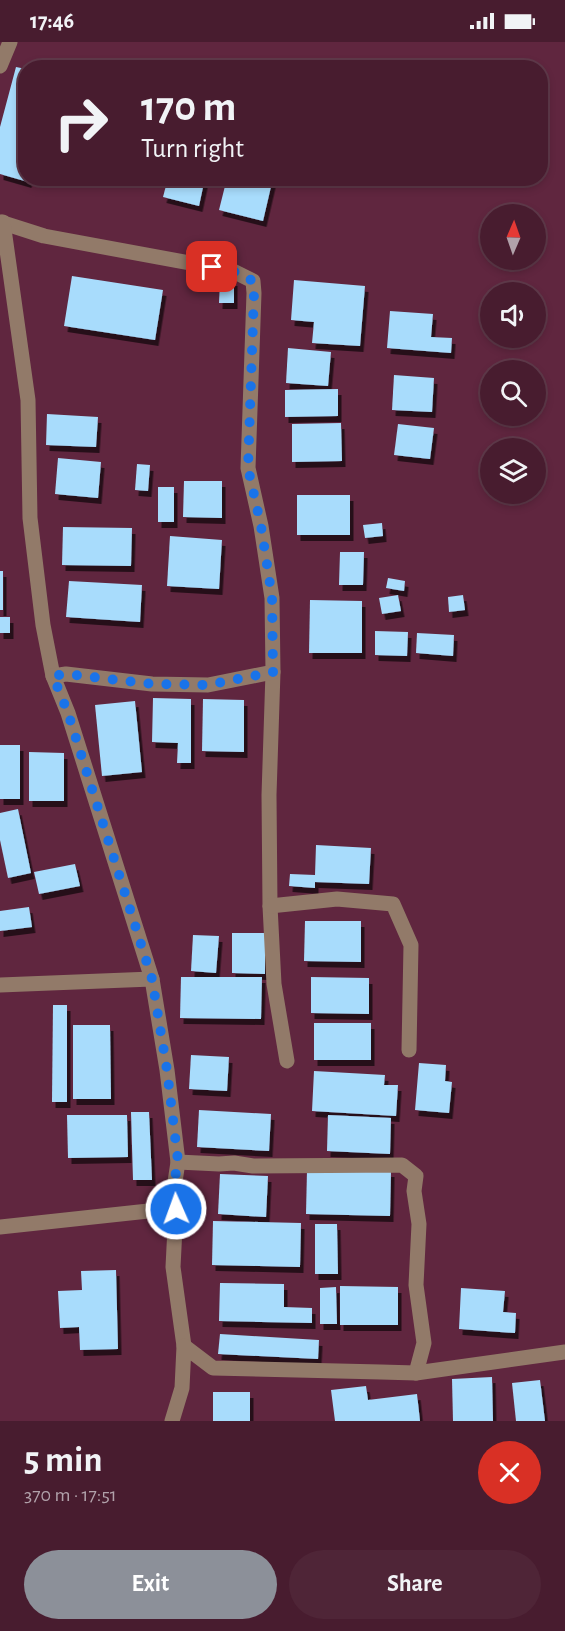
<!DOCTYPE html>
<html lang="en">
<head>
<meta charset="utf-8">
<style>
	:root { --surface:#481c2f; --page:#4f2537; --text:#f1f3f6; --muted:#b1a1aa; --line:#603a4b; --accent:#8c9099 }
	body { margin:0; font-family:"Alegreya Sans",sans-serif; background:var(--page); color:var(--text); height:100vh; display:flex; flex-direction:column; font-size:22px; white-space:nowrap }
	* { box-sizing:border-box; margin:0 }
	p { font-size:20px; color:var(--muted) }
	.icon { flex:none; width:33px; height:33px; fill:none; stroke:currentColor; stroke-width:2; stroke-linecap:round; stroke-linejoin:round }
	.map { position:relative; height:1379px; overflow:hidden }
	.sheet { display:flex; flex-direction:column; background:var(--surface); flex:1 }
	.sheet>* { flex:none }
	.banner { position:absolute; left:18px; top:18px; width:530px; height:126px; border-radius:24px; box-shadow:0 3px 9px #0003,0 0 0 2px var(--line); background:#481c2f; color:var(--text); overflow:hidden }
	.needle { width:39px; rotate:2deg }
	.controls { position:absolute; left:480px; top:162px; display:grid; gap:12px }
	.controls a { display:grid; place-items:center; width:66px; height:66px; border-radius:50%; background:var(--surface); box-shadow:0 3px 9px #0003,0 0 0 2px var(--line); font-size:30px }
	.pin { position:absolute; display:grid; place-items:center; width:51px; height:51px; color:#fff; margin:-26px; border-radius:12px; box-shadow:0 3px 9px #0006 }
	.me { position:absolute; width:66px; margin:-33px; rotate:358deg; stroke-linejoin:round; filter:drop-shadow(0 0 4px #0008) }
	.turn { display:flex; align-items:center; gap:21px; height:126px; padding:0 24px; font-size:27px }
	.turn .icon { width:78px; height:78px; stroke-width:2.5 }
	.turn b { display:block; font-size:42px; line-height:51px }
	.round { display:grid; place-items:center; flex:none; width:63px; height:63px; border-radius:32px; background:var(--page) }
	.overview { display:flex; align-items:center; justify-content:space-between; height:102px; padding:0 24px }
	h1 { font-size:36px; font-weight:700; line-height:45px }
	.action { display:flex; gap:12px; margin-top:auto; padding:12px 24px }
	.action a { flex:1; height:69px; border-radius:36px; background:var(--accent); color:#fff; font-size:24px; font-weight:700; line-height:69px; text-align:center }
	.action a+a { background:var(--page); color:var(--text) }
	.status { display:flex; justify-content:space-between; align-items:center; height:42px; padding:0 30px; background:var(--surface); direction:ltr }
	.status svg { height:16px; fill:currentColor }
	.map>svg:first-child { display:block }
	.building { fill:#a8dcfc; filter:url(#shadow) }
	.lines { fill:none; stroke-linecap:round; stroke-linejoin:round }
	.minor { stroke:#927a69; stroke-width:15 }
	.route { stroke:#1a73e8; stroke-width:10; stroke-dasharray:0 18 }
</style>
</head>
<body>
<div class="status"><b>17:46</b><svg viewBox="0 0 49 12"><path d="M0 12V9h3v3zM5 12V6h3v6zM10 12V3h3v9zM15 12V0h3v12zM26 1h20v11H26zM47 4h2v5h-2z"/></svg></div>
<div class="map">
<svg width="565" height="1379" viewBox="0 0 565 1379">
	<defs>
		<filter id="shadow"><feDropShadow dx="3.5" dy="6" stdDeviation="0" flood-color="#0009"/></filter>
	</defs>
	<rect width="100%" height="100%" fill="#60263f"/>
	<!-- building -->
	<g class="building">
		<polygon points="16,25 26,27 26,136 29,136 28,140 0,132 0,85"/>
		<polygon points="168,136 205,136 199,164 163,155"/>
		<polygon points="227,136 273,136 263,179 219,168"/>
		<polygon points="72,234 163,248 155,298 64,284"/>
		<polygon points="220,238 234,238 234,261 219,261"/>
		<polygon points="294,238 365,244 360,304 312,301 314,280 291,278"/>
		<polygon points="390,269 433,272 431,295 452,296 451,311 387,306"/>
		<polygon points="288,306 331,310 328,344 286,341"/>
		<polygon points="394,333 434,336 432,370 392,368"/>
		<polygon points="338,347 338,374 285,375 285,348"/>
		<polygon points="47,372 98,375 96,405 46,403"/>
		<polygon points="341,381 342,419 292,420 292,382"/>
		<polygon points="398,382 434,386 430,417 394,413"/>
		<polygon points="58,416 101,420 98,456 55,452"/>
		<polygon points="137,422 150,423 148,449 135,448"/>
		<polygon points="184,439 222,439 222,476 183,475"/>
		<rect x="158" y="445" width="16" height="35"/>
		<rect x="297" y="453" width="53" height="40"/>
		<polygon points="382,481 383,494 365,496 363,483"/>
		<polygon points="63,485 132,486 131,524 62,523"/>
		<polygon points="170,494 222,498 219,547 167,544"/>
		<polygon points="340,510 364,510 363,543 339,543"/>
		<rect x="0" y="529" width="3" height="39"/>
		<polygon points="388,536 405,539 404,549 386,546"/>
		<polygon points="69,539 142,543 140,580 66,575"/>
		<polygon points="398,553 401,569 382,572 379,556"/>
		<polygon points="463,553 465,568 449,570 448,555"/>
		<polygon points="310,558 362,559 362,611 309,611"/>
		<rect x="0" y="575" width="10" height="16"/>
		<polygon points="375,589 408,590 407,614 375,613"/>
		<polygon points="417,591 454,593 453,614 416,611"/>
		<polygon points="153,656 191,657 191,721 177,721 178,701 152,700"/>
		<polygon points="203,657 244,658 244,710 202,709"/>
		<polygon points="135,659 142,730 102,734 95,663"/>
		<rect x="0" y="703" width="20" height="54"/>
		<polygon points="29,710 64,711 64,759 29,759"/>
		<polygon points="18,767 31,831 8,836 0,798 0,771"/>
		<polygon points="316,803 371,806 369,842 315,840 315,846 289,844 290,832 315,833"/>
		<polygon points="75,822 80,844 39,852 34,830"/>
		<polygon points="29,865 32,885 0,889 0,869"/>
		<polygon points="305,879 361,879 361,920 304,919"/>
		<polygon points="232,891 265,891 265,932 232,931"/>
		<polygon points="193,893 219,894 216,931 191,929"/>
		<polygon points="181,935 262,935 261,977 180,976"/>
		<polygon points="311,935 369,936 369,972 311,971"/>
		<polygon points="53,963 67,963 67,1060 52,1060"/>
		<rect x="314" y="981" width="57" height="37"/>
		<polygon points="73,983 110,983 111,1057 73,1057"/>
		<polygon points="191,1013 229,1015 227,1049 189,1047"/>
		<polygon points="419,1021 446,1023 445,1039 452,1040 449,1071 415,1068"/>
		<polygon points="314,1029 385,1033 384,1043 398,1043 396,1074 312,1069"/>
		<polygon points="199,1068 271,1072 269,1109 197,1105"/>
		<polygon points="131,1070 149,1070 152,1138 133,1138"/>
		<polygon points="67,1073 127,1073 128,1115 68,1116"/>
		<polygon points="328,1073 391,1076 390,1112 327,1109"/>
		<polygon points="307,1128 391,1129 390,1174 306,1172"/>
		<polygon points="220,1132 268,1134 266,1175 218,1172"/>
		<polygon points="213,1179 301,1181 300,1225 212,1223"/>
		<polygon points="315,1182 337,1182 338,1232 315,1232"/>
		<polygon points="116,1228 118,1307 80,1308 79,1285 60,1286 58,1249 82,1248 81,1229"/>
		<polygon points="220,1241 284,1242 284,1265 312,1266 312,1281 219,1279"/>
		<polygon points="340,1244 398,1245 398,1283 340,1283"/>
		<polygon points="336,1245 337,1282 320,1282 320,1246"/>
		<polygon points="461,1246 505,1249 503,1270 516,1271 515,1291 459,1287"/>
		<polygon points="220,1292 319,1298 318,1317 218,1312"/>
		<polygon points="492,1335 493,1379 453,1379 452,1337"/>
		<polygon points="540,1338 545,1379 516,1379 512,1341"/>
		<polygon points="366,1344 368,1358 417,1352 420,1379 335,1379 331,1348"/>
		<rect x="213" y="1350" width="37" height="29"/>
	</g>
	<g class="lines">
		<!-- minor -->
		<g class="minor">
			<polyline points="0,24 10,0"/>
			<polyline points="0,180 44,194 233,229 253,239 254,251 248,426 261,484 272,556 273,630 269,753 270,864 274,942 287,1019"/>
			<polyline points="3,180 28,358 30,476 43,583 53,634 68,671 152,937 167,1028 178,1120 173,1153 176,1166 173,1225 184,1304"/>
			<polyline points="53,634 66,632 152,642 208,643 273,630"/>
			<polyline points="270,864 337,857 393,862 411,903 409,1008"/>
			<polyline points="0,943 152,937"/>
			<polyline points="178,1120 219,1122 234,1121 253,1124 402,1123 416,1134 414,1149 419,1182 416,1243 424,1301 416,1331"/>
			<polyline points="0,1185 176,1166"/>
			<polyline points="172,1379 182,1346 184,1304 213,1326 381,1330 416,1331 565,1310"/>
		</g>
	</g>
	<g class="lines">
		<!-- route -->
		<polyline class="route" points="176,1167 172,1153 178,1119 167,1028 152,937 68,671 53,634 66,632 152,642 208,643 273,630 272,555 261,484 248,426 254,251 253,239 233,229 212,225"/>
	</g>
</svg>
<div class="controls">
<a><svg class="needle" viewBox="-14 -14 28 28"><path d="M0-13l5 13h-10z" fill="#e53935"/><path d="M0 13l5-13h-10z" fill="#b1a1aa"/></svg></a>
<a><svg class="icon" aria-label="sound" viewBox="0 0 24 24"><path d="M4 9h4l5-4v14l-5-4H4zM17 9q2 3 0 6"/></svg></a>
<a><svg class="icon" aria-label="search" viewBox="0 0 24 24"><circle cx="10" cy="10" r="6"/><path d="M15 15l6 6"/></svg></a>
<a><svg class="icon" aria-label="layers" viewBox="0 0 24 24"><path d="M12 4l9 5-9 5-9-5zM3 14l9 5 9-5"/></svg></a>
</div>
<div class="pin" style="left:212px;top:225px;background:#d93025"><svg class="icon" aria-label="arrive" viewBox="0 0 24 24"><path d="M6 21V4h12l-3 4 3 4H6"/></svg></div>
<svg class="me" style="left:176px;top:1167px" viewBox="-20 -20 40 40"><circle r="17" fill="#1a73e8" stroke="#fff" stroke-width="3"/><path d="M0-11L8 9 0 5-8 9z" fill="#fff"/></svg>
<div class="banner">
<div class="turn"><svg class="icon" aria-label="right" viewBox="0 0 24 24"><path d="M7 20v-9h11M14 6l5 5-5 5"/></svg><div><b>170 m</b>Turn right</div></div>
</div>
</div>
<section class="sheet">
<div class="overview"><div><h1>5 min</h1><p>370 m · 17:51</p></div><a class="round" style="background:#d93025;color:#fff"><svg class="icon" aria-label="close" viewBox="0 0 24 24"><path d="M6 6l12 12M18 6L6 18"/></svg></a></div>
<div class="action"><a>Exit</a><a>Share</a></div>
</section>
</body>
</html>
